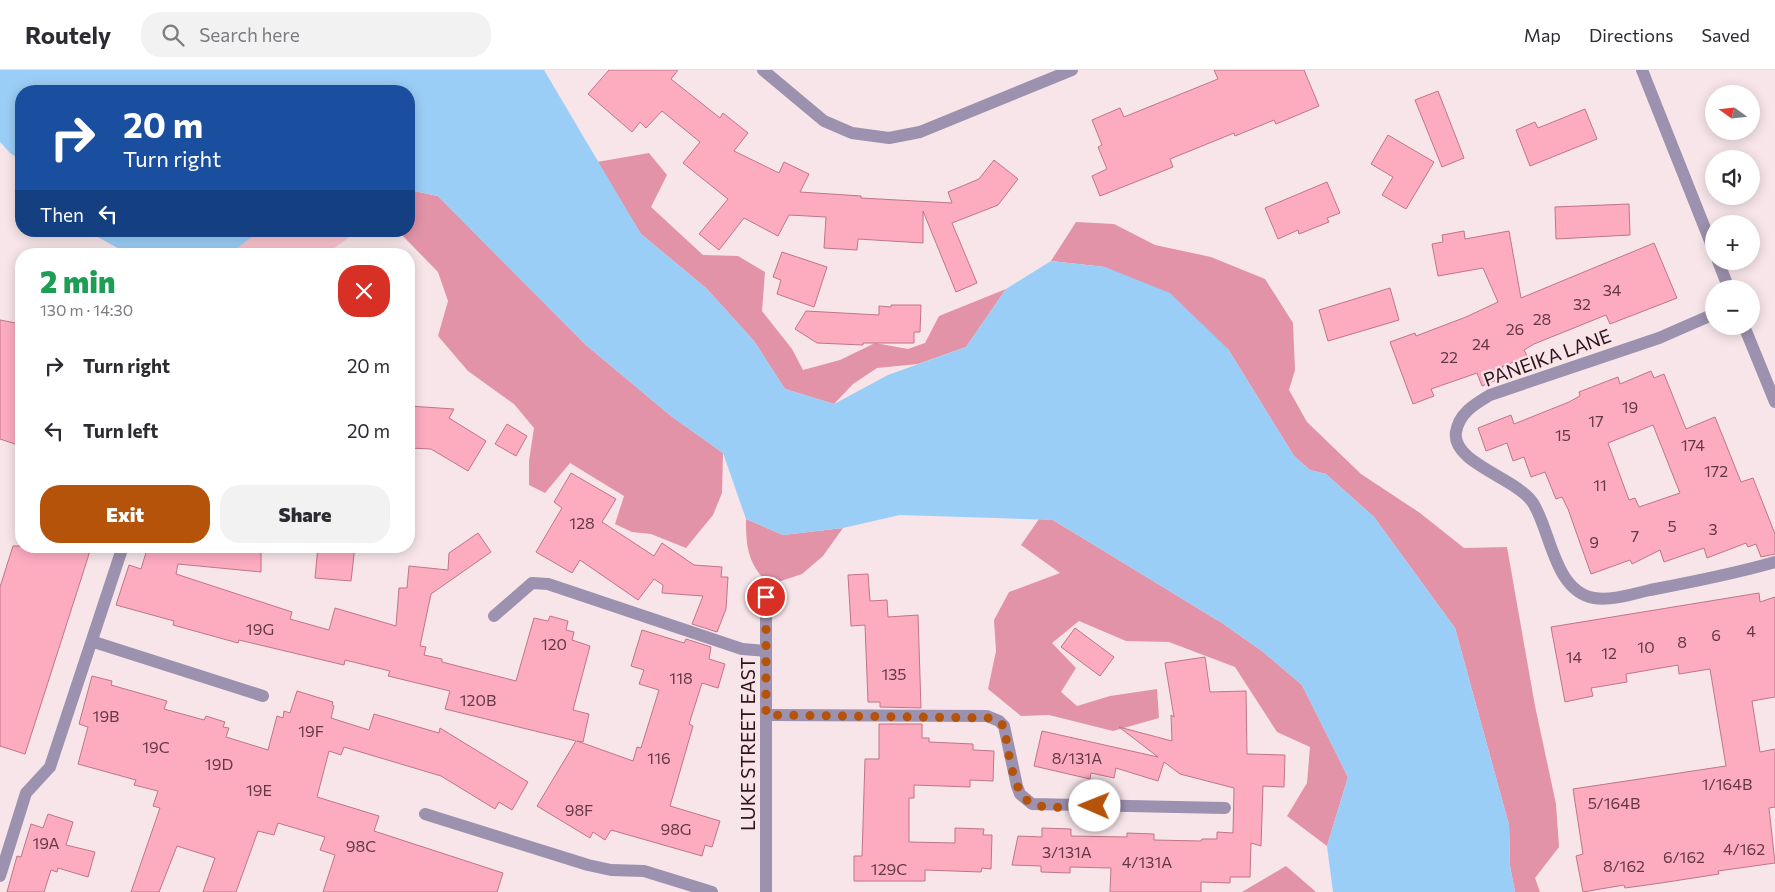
<!DOCTYPE html>
<html lang="en">
<head>
<meta charset="utf-8">
<style>
	:root { --surface:#fff; --page:#f2f2f3; --text:#2b2b33; --muted:#7c7c81; --line:#e1e1e2; --accent:#b45309 }
	body { margin:0; font-family:Commissioner,sans-serif; background:var(--page); color:var(--text); height:100vh; display:flex; flex-direction:column; font-size:19px; white-space:nowrap }
	* { box-sizing:border-box; margin:0 }
	p { font-size:16px; color:var(--muted) }
	.icon { flex:none; width:28px; height:28px; fill:none; stroke:currentColor; stroke-width:2; stroke-linecap:round; stroke-linejoin:round }
	.map { position:relative; flex:1; overflow:hidden }
	.sheet { position:absolute; left:15px; top:178px; width:400px; height:305px; display:flex; flex-direction:column; background:var(--surface); border-radius:20px; box-shadow:0 2px 12px #0003 }
	.sheet>* { flex:none }
	.guide { position:absolute; left:15px; top:15px; width:400px; height:152px; border-radius:20px; box-shadow:0 2px 12px #0003; background:#1a4fa0; color:#fff; overflow:hidden }
	.needle { width:32px; rotate:285deg }
	.tools { position:absolute; left:1705px; top:15px; display:grid; gap:10px }
	.tools a { display:grid; place-items:center; width:55px; height:55px; border-radius:50%; background:var(--surface); box-shadow:0 2px 12px #0003; font-size:25px }
	.pin { position:absolute; display:grid; place-items:center; width:42px; height:42px; color:#fff; margin:-21px; border:2px solid #fff; border-radius:50%; box-shadow:0 1px 5px #0007 }
	.me { position:absolute; width:55px; margin:-28px; rotate:271deg; stroke-linejoin:round; filter:drop-shadow(0 0 4px #0008) }
	.turn { display:flex; align-items:center; gap:18px; height:105px; padding:0 25px; font-size:22px }
	.turn .icon { width:65px; height:65px; stroke-width:2.5 }
	.turn b { display:block; font-size:35px; line-height:42px }
	.then { display:flex; align-items:center; height:48px; padding:0 25px; background:#0003; gap:10px; font-size:19px }
	.round { display:grid; place-items:center; flex:none; width:52px; height:52px; border-radius:20px; background:var(--page) }
	.headline { display:flex; align-items:center; justify-content:space-between; height:85px; padding:0 25px }
	h1 { font-size:30px; font-weight:800; line-height:38px; color:#1e9e55 }
	.action { display:flex; gap:10px; margin-top:auto; padding:10px 25px }
	.action a { flex:1; height:58px; border-radius:20px; background:var(--accent); color:#fff; font-size:20px; font-weight:800; line-height:58px; text-align:center }
	.action a+a { background:var(--page); color:var(--text) }
	ul { padding:0; list-style:none }
	li { display:flex; align-items:center; gap:15px; height:65px; padding:0 25px }
	li div { flex:1 }
	li b { display:block; font-size:19px }
	li em { font-style:normal }
	header { display:flex; align-items:center; gap:30px; box-sizing:border-box; height:70px; padding:0 25px; background:var(--surface); border-bottom:1px solid var(--line) }
	header strong { font-size:24px }
	nav { display:flex; gap:28px; margin-inline-start:auto; font-size:18px }
	.search { width:350px; height:45px; background:var(--page); display:flex; align-items:center; gap:12px; box-sizing:border-box; padding:0 18px; border-radius:20px; color:var(--muted); font-size:19px }
	.map>svg:first-child { display:block }
	.green { fill:#f9c3cf }
	.forest { fill:#e293a7 }
	.water { fill:#9bcef7 }
	.building { fill:#fdacc0; stroke:#c07588; fill-rule:evenodd }
	.lines { fill:none; stroke-linecap:round; stroke-linejoin:round }
	.service { stroke:#9c91ae; stroke-width:12 }
	.minor { stroke:#9c91ae; stroke-width:12 }
	.route { stroke:#b45309; stroke-width:9; stroke-dasharray:0 16.2 }
	.labels { text-anchor:middle; dominant-baseline:central; stroke-width:4.5; stroke-linejoin:round; paint-order:stroke }
	.number-label { font-size:16px; fill:#643945 }
	.street-label { font-size:19px; fill:#31131c; stroke:#f7e5e9 }
</style>
</head>
<body>
<header>
<strong>Routely</strong>
<div class="search"><svg class="icon" aria-label="search" viewBox="0 0 24 24"><circle cx="10" cy="10" r="6"/><path d="M15 15l6 6"/></svg>Search here</div>
<nav><a>Map</a><a>Directions</a><a>Saved</a></nav>
</header>
<div class="map">
<svg width="1775" height="822" viewBox="0 0 1775 822">
	<rect width="100%" height="100%" fill="#f7e5e9"/>
	<!-- green -->
	<polygon class="green" points="93,161 358,161 326,184 129,184 96,166"/>
	<!-- forest -->
	<g class="forest">
		<polygon points="649,83 667,105 651,137 703,185 738,186 765,202 762,241 792,279 803,300 840,290 875,273 908,279 925,273 939,246 1006,219 966,277 918,294 877,298 853,314 834,334 785,319 754,271 706,218 641,164 597,92"/>
		<polygon points="409,120 438,126 586,275 671,346 723,383 722,423 713,445 686,478 651,464 632,462 615,454 624,426 570,393 545,423 529,415 529,391 534,358 514,334 468,301 438,266 448,231 438,202 398,161 409,161"/>
		<polygon points="1076,152 1114,154 1155,175 1211,187 1265,209 1293,253 1295,300 1289,320 1307,352 1361,404 1420,443 1464,478 1507,477 1535,636 1556,734 1559,777 1535,808 1540,822 1515,822 1510,796 1509,755 1455,558 1374,447 1326,404 1310,400 1294,386 1228,279 1105,197 1051,191"/>
		<path d="M746,449L783,465L843,458L823,486L802,504L769,515C748,493 746,479 746,449Z"/>
		<polygon points="1039,449 1053,450 1222,553 1262,581 1302,615 1348,707 1327,776 1287,746 1307,713 1310,677 1277,662 1235,597 1169,572 1126,571 1079,551 1052,573 1076,598 1061,622 1077,636 1110,626 1157,619 1159,648 1113,661 1049,645 1021,646 988,619 996,581 994,550 1009,522 1060,503 1021,475"/>
		<polygon points="1286,796 1316,822 1242,822"/>
	</g>
	<!-- water -->
	<g class="water">
		<polygon points="0,0 544,0 641,164 706,218 754,271 785,319 834,334 888,305 966,277 1006,219 1051,191 1105,197 1170,223 1228,279 1294,386 1310,400 1326,404 1374,447 1455,558 1509,755 1510,796 1515,822 1333,822 1327,776 1348,707 1302,615 1262,581 1222,553 1053,450 900,445 843,458 783,465 746,449 723,383 671,346 586,275 438,126 409,120 409,21 21,21 21,90 10,83 0,72"/>
		<polygon points="93,161 260,161 229,184 129,184 96,166"/>
	</g>
	<!-- building -->
	<g class="building">
		<polygon points="609,0 678,0 671,9 720,48 723,43 748,63 734,81 779,103 784,92 809,104 800,122 861,126 861,128 952,133 948,122 979,109 994,90 1018,109 998,135 952,153 977,213 956,222 923,141 923,173 858,169 857,180 824,178 826,147 789,145 778,166 744,148 719,180 699,164 728,129 683,93 700,72 662,41 646,58 640,52 632,62 588,24"/>
		<polygon points="1214,0 1304,0 1319,36 1276,54 1274,50 1235,66 1234,63 1170,89 1173,97 1100,126 1092,106 1107,99 1098,77 1102,75 1092,50 1120,38 1124,47 1218,9"/>
		<polygon points="1438,21 1464,88 1442,97 1415,30"/>
		<polygon points="1585,39 1597,69 1530,96 1516,60 1535,52 1538,58"/>
		<polygon points="1388,65 1434,92 1406,139 1382,125 1393,107 1371,94"/>
		<polygon points="1327,112 1340,143 1327,148 1329,152 1299,164 1298,160 1278,169 1265,138"/>
		<polygon points="1629,134 1630,165 1556,169 1555,137"/>
		<polygon points="1464,161 1465,169 1509,161 1521,228 1654,173 1677,228 1610,254 1606,245 1534,274 1524,280 1527,286 1502,297 1506,306 1482,316 1477,303 1431,319 1434,326 1413,334 1390,272 1415,263 1416,266 1466,247 1498,232 1483,198 1438,206 1432,174 1443,172 1442,165"/>
		<polygon points="782,182 827,197 814,237 777,224 781,210 773,207"/>
		<polygon points="1390,218 1399,250 1328,271 1319,240"/>
		<polygon points="891,235 921,235 920,262 914,262 914,273 863,273 863,275 817,273 795,259 806,241 879,245 879,236 891,237"/>
		<polygon points="0,250 21,254 21,376 0,369"/>
		<path d="M1651,301L1654,308L1664,304L1686,359L1715,347L1741,412L1753,408L1775,464V484L1761,487L1756,474L1748,477L1746,473L1707,488L1704,478L1664,492L1660,480L1632,494L1630,490L1591,504L1568,439L1562,427L1556,429L1545,402L1531,407L1524,387L1513,391L1507,373L1486,381L1478,358L1511,345L1514,354L1569,332L1580,326L1579,322L1618,307L1620,314ZM1653,355L1680,423L1639,437L1635,428L1629,430L1608,373Z"/>
		<polygon points="409,336 454,339 449,348 486,371 468,401 431,379 409,378"/>
		<polygon points="507,354 527,366 516,386 495,374"/>
		<polygon points="571,403 616,429 602,452 654,486 662,473 694,495 722,497 721,507 728,507 726,539 717,562 692,554 703,526 662,523 663,515 654,509 638,530 580,490 572,503 536,482 562,438 554,432"/>
		<polygon points="478,463 491,482 431,524 420,576 426,577 424,585 442,589 442,592 516,611 534,548 548,551 550,546 568,551 566,560 574,562 572,570 590,576 573,640 589,644 583,672 577,671 633,691 637,677 641,678 659,620 639,614 644,600 631,596 642,560 684,573 686,569 711,577 709,589 725,594 718,618 702,613 689,654 693,656 670,736 720,751 712,777 705,775 702,786 611,760 605,770 593,762 590,768 537,736 576,671 445,639 450,621 388,606 390,601 345,590 344,595 239,570 238,573 173,555 174,551 116,535 129,495 141,499 148,476 261,476 261,502 178,494 176,504 292,542 290,549 329,560 335,538 396,556 399,518 407,518 409,496 448,500 449,483"/>
		<polygon points="13,476 75,476 90,481 25,684 0,676 0,517"/>
		<polygon points="318,476 355,476 351,511 315,508"/>
		<polygon points="868,504 870,531 887,530 888,547 918,545 921,638 880,637 880,632 868,632 865,555 851,556 848,505"/>
		<polygon points="1759,523 1760,532 1775,527 1775,627 1752,631 1760,682 1775,679 1775,737 1769,738 1775,793 1718,801 1719,804 1661,813 1625,818 1624,815 1583,822 1576,786 1583,784 1573,719 1726,696 1710,599 1679,604 1678,595 1626,604 1627,612 1591,618 1593,626 1565,632 1551,557"/>
		<polygon points="1075,558 1114,587 1100,606 1061,577"/>
		<polygon points="1205,587 1210,622 1246,621 1247,684 1285,685 1284,717 1263,716 1261,776 1251,773 1250,807 1230,807 1230,813 1201,812 1201,822 1110,822 1111,798 1070,797 1070,803 1041,802 1041,796 1012,795 1018,766 1042,767 1042,758 1071,759 1071,766 1127,767 1127,763 1154,764 1154,770 1201,771 1202,769 1217,769 1217,762 1233,763 1234,718 1180,704 1164,692 1158,711 1116,698 1114,708 1091,703 1090,709 1034,696 1042,661 1158,687 1119,657 1172,671 1171,645 1174,647 1165,593"/>
		<polygon points="92,606 112,611 111,615 167,631 164,639 204,650 206,646 225,652 223,657 229,658 226,667 268,680 277,646 283,648 284,641 290,643 297,621 333,632 332,635 334,636 331,648 369,660 374,644 439,663 440,658 528,712 512,740 499,732 495,739 441,706 344,677 341,685 329,681 317,727 379,746 374,761 503,803 497,822 323,822 335,785 320,780 325,767 278,753 274,765 258,761 236,822 203,822 215,788 177,776 159,822 131,822 160,738 153,736 158,721 134,715 136,710 78,694 88,657 79,654"/>
		<polygon points="879,654 922,654 922,668 929,668 929,672 973,674 973,680 994,681 993,711 970,710 970,717 914,715 914,728 909,728 909,772 955,773 955,758 984,759 983,765 992,765 991,799 982,798 981,802 925,800 925,811 854,811 854,786 862,786 865,689 879,689"/>
		<polygon points="48,744 73,752 66,775 95,782 88,807 58,798 57,802 51,800 44,822 7,822 17,786 21,787 31,754 43,758"/>
	</g>
	<g class="lines">
		<!-- service -->
		<g class="service">
			<polyline points="494,546 532,513 548,514 742,579 766,581"/>
			<polyline points="94,572 263,626"/>
			<polyline points="766,645 987,646 999,651 1004,656 1017,716 1020,724 1032,734 1225,738"/>
			<polyline points="425,744 588,795 611,800 644,801 712,822"/>
			<polyline points="0,806 26,723 50,697 123,476"/>
		</g>
		<!-- minor -->
		<g class="minor">
			<polyline points="763,0 824,51 852,63 889,68 920,62 1072,0"/>
			<polyline points="1642,0 1714,181"/>
			<polyline points="1718,191 1729,219"/>
			<path d="M1714,244L1659,268L1490,325C1475,334 1459,343 1456,362C1451,393 1517,408 1533,433C1551,461 1554,521 1594,528C1612,531 1632,524 1650,520C1692,512 1734,504 1775,492"/>
			<polyline points="1744,256 1775,332"/>
			<polyline points="766,822 766,527"/>
		</g>
	</g>
	<g class="lines">
		<!-- route -->
		<path class="route" d="M766,527V645L993,648L1004,656C1008,677 1012,726 1033,734C1047,740 1078,736 1095,736"/>
	</g>
	<g class="labels">
		<!-- number labels -->
		<g class="number-label">
			<text x="1612" y="219">34</text>
			<text x="1582" y="233">32</text>
			<text x="1542" y="248">28</text>
			<text x="1515" y="258">26</text>
			<text x="1481" y="273">24</text>
			<text x="1449" y="286">22</text>
			<text x="1630" y="336">19</text>
			<text x="1596" y="350">17</text>
			<text x="1563" y="364">15</text>
			<text x="1693" y="374">174</text>
			<text x="1716" y="400">172</text>
			<text x="1600" y="414">11</text>
			<text x="582" y="452">128</text>
			<text x="1672" y="455">5</text>
			<text x="1713" y="458">3</text>
			<text x="1635" y="465">7</text>
			<text x="1594" y="471">9</text>
			<text x="260" y="558">19G</text>
			<text x="1751" y="560">4</text>
			<text x="1716" y="564">6</text>
			<text x="1682" y="571">8</text>
			<text x="554" y="573">120</text>
			<text x="1646" y="576">10</text>
			<text x="1609" y="582">12</text>
			<text x="1574" y="586">14</text>
			<text x="894" y="603">135</text>
			<text x="681" y="607">118</text>
			<text x="478" y="629">120B</text>
			<text x="106" y="645">19B</text>
			<text x="311" y="660">19F</text>
			<text x="156" y="676">19C</text>
			<text x="659" y="687">116</text>
			<text x="1077" y="687">8/131A</text>
			<text x="219" y="693">19D</text>
			<text x="1727" y="713">1/164B</text>
			<text x="259" y="719">19E</text>
			<text x="1614" y="732">5/164B</text>
			<text x="579" y="739">98F</text>
			<text x="676" y="758">98G</text>
			<text x="46" y="772">19A</text>
			<text x="361" y="775">98C</text>
			<text x="1744" y="778">4/162</text>
			<text x="1067" y="781">3/131A</text>
			<text x="1684" y="786">6/162</text>
			<text x="1147" y="791">4/131A</text>
			<text x="1624" y="795">8/162</text>
			<text x="889" y="798">129C</text>
		</g>
		<!-- street labels -->
		<g class="street-label">
			<text transform="translate(1547 287) rotate(-20)">PANEIKA LANE</text>
			<text transform="translate(747 674) rotate(-90)">LUKE STREET EAST</text>
		</g>
	</g>
</svg>
<div class="tools">
<a><svg class="needle" viewBox="-14 -14 28 28"><path d="M0-13l5 13h-10z" fill="#e53935"/><path d="M0 13l5-13h-10z" fill="#7c7c81"/></svg></a>
<a><svg class="icon" aria-label="sound" viewBox="0 0 24 24"><path d="M4 9h4l5-4v14l-5-4H4zM17 9q2 3 0 6"/></svg></a>
<a>+</a>
<a>−</a>
</div>
<div class="pin" style="left:766px;top:527px;background:#d93025"><svg class="icon" aria-label="arrive" viewBox="0 0 24 24"><path d="M6 21V4h12l-3 4 3 4H6"/></svg></div>
<svg class="me" style="left:1095px;top:736px" viewBox="-20 -20 40 40"><circle r="19" fill="#fff"/><path d="M0-13L10 11 0 6-10 11z" fill="#b45309"/></svg>
<div class="guide">
<div class="turn"><svg class="icon" aria-label="right" viewBox="0 0 24 24"><path d="M7 20v-9h11M14 6l5 5-5 5"/></svg><div><b>20 m</b>Turn right</div></div>
<div class="then">Then<svg class="icon" aria-label="left" viewBox="0 0 24 24"><path d="M17 20v-9H6M10 6l-5 5 5 5"/></svg></div>
</div>
<section class="sheet">
<div class="headline"><div><h1>2 min</h1><p>130 m · 14:30</p></div><a class="round" style="background:#d93025;color:#fff"><svg class="icon" aria-label="close" viewBox="0 0 24 24"><path d="M6 6l12 12M18 6L6 18"/></svg></a></div>
<ul>
<li><svg class="icon" aria-label="right" viewBox="0 0 24 24"><path d="M7 20v-9h11M14 6l5 5-5 5"/></svg><div><b>Turn right</b></div><em>20 m</em></li>
<li><svg class="icon" aria-label="left" viewBox="0 0 24 24"><path d="M17 20v-9H6M10 6l-5 5 5 5"/></svg><div><b>Turn left</b></div><em>20 m</em></li>
</ul>
<div class="action"><a>Exit</a><a>Share</a></div>
</section>
</div>
</body>
</html>
